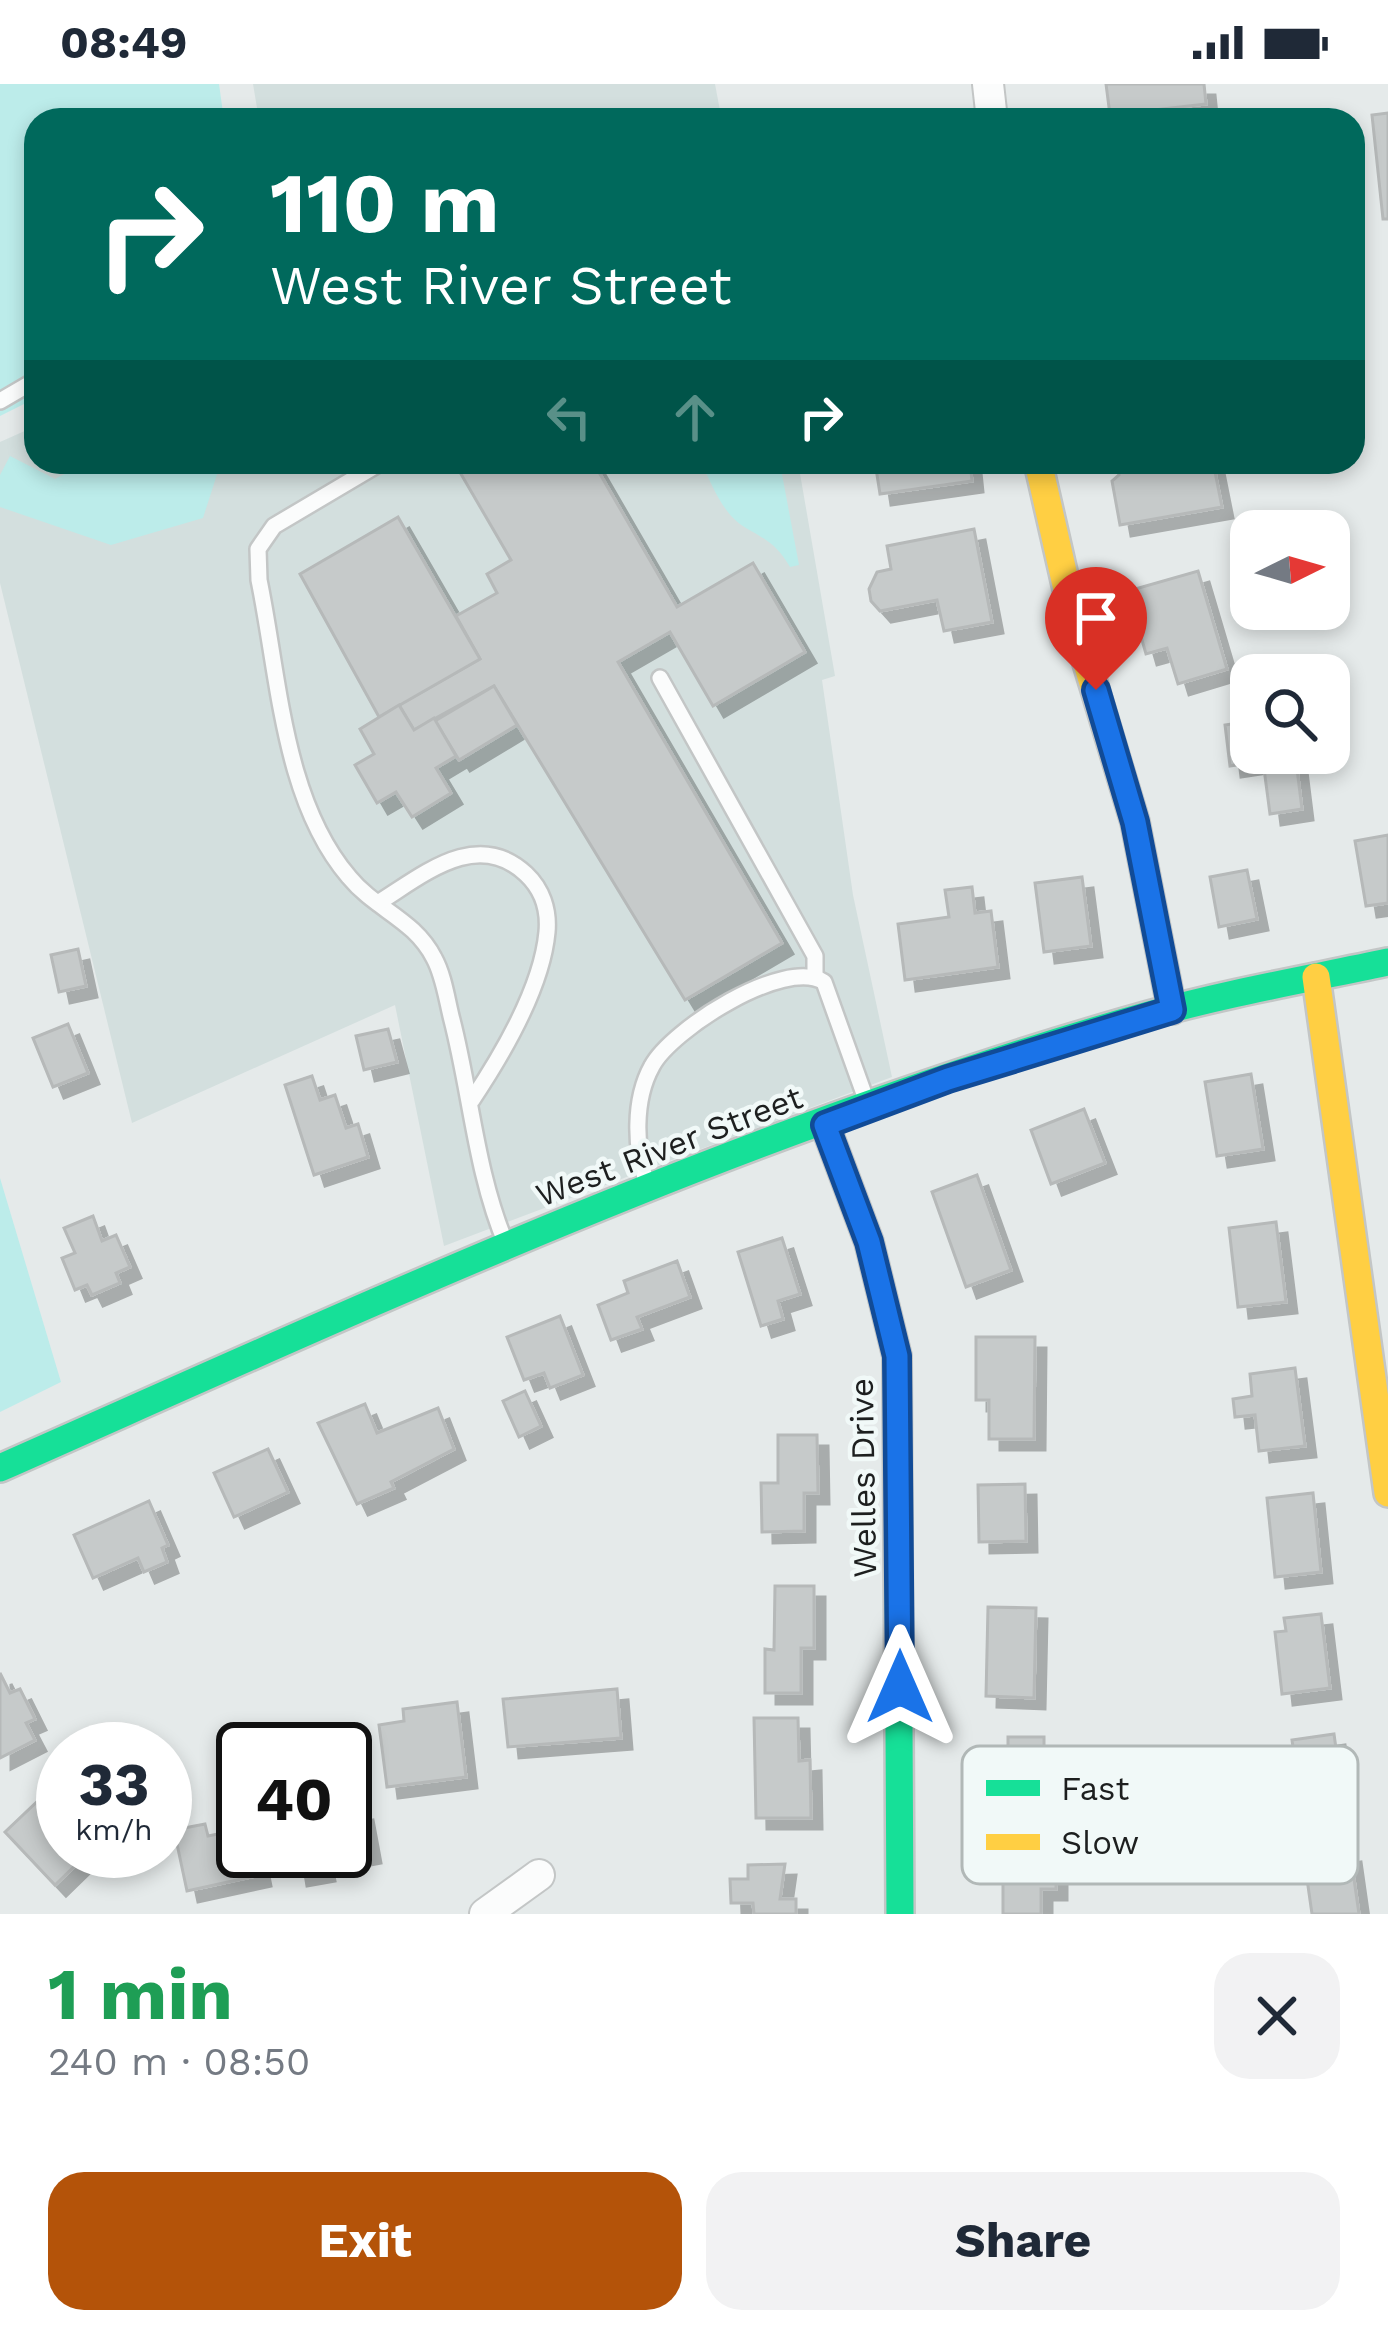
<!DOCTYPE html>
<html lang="en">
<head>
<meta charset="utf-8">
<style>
	:root { --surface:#fff; --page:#f2f2f3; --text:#1f2937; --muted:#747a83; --accent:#b45309 }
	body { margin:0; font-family:"Work Sans",sans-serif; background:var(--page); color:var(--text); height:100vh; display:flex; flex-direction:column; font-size:45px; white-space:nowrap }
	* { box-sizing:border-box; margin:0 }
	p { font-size:39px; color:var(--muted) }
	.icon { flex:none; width:66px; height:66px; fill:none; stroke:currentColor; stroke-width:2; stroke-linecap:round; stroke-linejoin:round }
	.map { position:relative; height:1830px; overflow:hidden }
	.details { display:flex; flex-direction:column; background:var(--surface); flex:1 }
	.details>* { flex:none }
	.hud { position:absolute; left:24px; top:24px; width:1341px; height:366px; border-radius:36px; box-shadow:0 6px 18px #0003; background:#00695c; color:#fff; overflow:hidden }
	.needle { width:78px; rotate:85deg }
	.tools { position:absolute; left:1230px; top:426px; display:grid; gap:24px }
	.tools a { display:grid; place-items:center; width:120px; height:120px; border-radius:24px; background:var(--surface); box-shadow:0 6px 18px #0003; font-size:60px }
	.speed { position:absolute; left:36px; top:1638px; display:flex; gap:24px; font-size:60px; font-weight:700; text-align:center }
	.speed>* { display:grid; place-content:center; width:156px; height:156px; border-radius:50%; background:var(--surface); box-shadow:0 6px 18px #0003; line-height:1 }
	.speed small { font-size:30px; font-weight:400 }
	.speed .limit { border:6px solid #111; border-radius:18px; background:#fff; color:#111 }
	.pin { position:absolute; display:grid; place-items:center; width:102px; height:102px; color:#fff; margin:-123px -51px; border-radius:50% 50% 50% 0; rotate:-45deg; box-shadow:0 0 12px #0007 }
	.pin .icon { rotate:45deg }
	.me { position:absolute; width:132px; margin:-66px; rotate:0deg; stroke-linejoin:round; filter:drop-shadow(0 0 9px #0008) }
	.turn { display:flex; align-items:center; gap:42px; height:252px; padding:0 48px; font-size:54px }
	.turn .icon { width:156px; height:156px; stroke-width:2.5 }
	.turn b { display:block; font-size:84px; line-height:102px }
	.lanes { display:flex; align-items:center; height:114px; padding:0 48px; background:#0003; justify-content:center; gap:60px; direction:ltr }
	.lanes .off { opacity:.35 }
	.round { display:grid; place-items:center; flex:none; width:126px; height:126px; border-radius:36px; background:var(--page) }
	.overview { display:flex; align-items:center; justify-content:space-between; height:204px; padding:0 48px }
	h1 { font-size:72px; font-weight:700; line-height:90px; color:#1e9e55 }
	.primary-button { display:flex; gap:24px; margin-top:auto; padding:24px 48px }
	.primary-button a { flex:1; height:138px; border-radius:36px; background:var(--accent); color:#fff; font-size:48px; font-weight:700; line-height:138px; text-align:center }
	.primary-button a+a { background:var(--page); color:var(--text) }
	.status { display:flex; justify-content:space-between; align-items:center; height:84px; padding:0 60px; background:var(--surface); direction:ltr }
	.status svg { height:33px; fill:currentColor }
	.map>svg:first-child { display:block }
	.built { fill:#d3dfde }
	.green { fill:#bcecea }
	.building { fill:#c6caca; stroke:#b6b9b9; stroke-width:3; filter:url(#shadow) }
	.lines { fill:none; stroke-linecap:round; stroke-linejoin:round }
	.lane-casing { stroke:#c3c6c6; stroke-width:20 }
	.street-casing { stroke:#c3c6c6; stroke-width:34 }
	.fast-casing { stroke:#c3c6c6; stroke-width:32 }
	.slow-casing { stroke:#c3c6c6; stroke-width:32 }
	.lane { stroke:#fbfcfc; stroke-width:15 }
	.street { stroke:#fbfcfc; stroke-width:30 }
	.fast { stroke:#16e098; stroke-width:27 }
	.slow { stroke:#ffcf43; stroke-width:27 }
	.route-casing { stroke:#114b97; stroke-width:30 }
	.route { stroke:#1a73e8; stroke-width:21 }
	.labels { text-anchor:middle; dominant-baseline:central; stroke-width:9; stroke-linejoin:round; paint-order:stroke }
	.street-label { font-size:33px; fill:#1d1f1f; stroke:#f1f9f8 }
	.key { fill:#f1f9f8; stroke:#b1b8b7; stroke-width:3 }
	.key-label { font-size:33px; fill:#1d1f1f }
</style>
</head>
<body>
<div class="status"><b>08:49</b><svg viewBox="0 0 49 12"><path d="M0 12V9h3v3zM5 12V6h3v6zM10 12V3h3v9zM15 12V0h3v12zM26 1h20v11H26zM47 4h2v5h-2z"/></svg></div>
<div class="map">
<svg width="1388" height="1830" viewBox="0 0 1388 1830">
	<defs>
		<filter id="shadow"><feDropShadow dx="11" dy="11" stdDeviation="0" flood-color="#0004"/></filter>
	</defs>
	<rect width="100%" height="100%" fill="#e5eaea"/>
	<!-- built -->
	<g class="built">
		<polygon points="253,0 715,0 721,32 728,36 259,36"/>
		<polygon points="36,342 36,378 798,378 835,592 822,596 853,811 892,993 444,1162 395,921 132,1039 0,499 0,358"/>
	</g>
	<!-- green -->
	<g class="green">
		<polygon points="0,0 219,0 224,36 36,36 36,314 0,332"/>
		<polygon points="10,372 55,395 87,378 221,378 203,434 111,461 0,423 0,391"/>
		<path d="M701,378H775L781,385L799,481L790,483C777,461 767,456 746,444C723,431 712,401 701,378Z"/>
		<polygon points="0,1094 61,1298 0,1328"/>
	</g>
	<!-- building -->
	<g class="building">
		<polygon points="1106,0 1204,0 1206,20 1110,31"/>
		<polygon points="1388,29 1388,135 1383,135 1372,31"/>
		<polygon points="454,378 593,378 677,523 753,479 805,568 713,622 670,548 618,578 782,859 685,916 494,602 414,646 399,621 480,575 456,532 497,509 487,490 511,476"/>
		<polygon points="875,378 970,378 972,397 880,410"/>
		<polygon points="1116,378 1213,378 1222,423 1120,441 1112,397 1119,391"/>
		<polygon points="398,433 480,575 379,633 300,490"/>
		<polygon points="974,445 992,538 944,547 937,516 880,527 871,517 869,505 877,488 891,485 887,462"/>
		<polygon points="1198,487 1227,585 1178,600 1167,564 1146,570 1128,507"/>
		<polygon points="494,602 517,641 459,676 435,637"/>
		<polygon points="399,621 414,646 434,634 456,672 436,684 451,709 412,733 396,708 377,719 355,681 374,670 360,645"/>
		<polygon points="1251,637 1251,669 1295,669 1302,725 1270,730 1263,677 1230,682 1225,641"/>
		<polygon points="1388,751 1388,819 1366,822 1355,757"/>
		<polygon points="1247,786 1257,835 1219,843 1210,793"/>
		<polygon points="1082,793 1091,862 1044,868 1035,799"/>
		<polygon points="972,803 975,829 991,827 998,883 905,896 898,840 949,833 945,806"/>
		<polygon points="78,865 86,902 59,908 51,871"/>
		<polygon points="68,940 88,989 53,1003 33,954"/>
		<polygon points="388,945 397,978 364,986 356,952"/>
		<polygon points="1251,990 1263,1065 1217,1072 1205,998"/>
		<polygon points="312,992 320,1016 335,1011 346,1044 358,1040 368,1073 314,1091 285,1001"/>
		<polygon points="1084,1025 1105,1079 1051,1100 1031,1046"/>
		<polygon points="977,1091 1011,1186 966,1203 932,1108"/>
		<polygon points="93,1132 102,1157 116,1151 130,1183 116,1189 120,1199 92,1211 87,1201 75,1206 62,1174 75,1169 64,1144"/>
		<polygon points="1276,1138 1286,1218 1238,1223 1229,1144"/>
		<polygon points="782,1154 800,1210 778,1217 783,1235 761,1242 738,1168"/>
		<polygon points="677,1177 690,1213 637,1233 642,1245 611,1256 598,1221 628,1209 624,1197"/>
		<polygon points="560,1232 583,1291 550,1304 544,1289 524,1296 507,1253"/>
		<polygon points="976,1253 1035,1253 1034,1355 989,1355 989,1316 976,1316"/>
		<polygon points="1295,1284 1305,1362 1259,1367 1255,1331 1235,1333 1233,1315 1252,1312 1250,1290"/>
		<polygon points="525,1307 541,1342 519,1353 503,1317"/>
		<polygon points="365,1320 377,1349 438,1324 454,1365 391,1398 394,1404 357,1420 318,1339"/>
		<polygon points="778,1351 817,1351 818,1409 804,1409 804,1447 762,1448 761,1399 778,1399"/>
		<polygon points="268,1365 288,1408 234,1433 214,1389"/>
		<polygon points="1025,1400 1026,1457 979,1458 978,1401"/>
		<polygon points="1313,1409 1321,1488 1275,1493 1267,1414"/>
		<polygon points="149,1417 168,1461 162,1464 167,1478 144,1488 138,1474 93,1494 74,1451"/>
		<polygon points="775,1502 814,1502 814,1564 801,1564 801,1609 765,1609 765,1565 774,1566"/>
		<polygon points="988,1523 1036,1524 1034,1614 986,1612"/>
		<polygon points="1321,1530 1330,1604 1282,1610 1275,1548 1286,1547 1284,1534"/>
		<polygon points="0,1589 10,1609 20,1605 35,1635 26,1639 35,1656 0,1674"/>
		<polygon points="617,1605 621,1654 508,1663 503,1615"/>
		<polygon points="457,1618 466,1693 387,1703 379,1641 404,1637 403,1625"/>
		<polygon points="754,1634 798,1634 799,1677 810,1676 811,1734 756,1734"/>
		<polygon points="1334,1650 1344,1722 1302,1728 1292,1656"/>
		<polygon points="1008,1653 1044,1653 1044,1680 1034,1680 1034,1741 988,1741 988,1680 1008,1680"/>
		<polygon points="61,1695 63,1767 90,1767 55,1801 5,1748"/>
		<polygon points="362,1725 370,1768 322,1777 324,1786 296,1791 292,1767 345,1767 345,1728"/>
		<polygon points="205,1740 208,1752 243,1745 243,1767 255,1767 260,1791 187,1807 174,1746"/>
		<polygon points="1350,1767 1359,1830 1312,1830 1304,1774"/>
		<polygon points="1003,1771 1056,1771 1056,1805 1041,1805 1041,1830 1003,1830"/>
		<polygon points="785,1780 780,1815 796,1815 796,1830 754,1830 753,1819 731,1819 730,1795 748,1795 748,1781"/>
	</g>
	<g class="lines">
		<defs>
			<g id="lane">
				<polyline points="0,317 36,296"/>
				<path d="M382,378L274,442L258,465L259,496C279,592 283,716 349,793C376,826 414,835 434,874C444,892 447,917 452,936C471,1010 476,1089 506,1160"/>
				<polyline points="660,594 815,872 815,893"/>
				<path d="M378,819C423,791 477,744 526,790C542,805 549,826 547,848C542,903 502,971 472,1016"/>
				<path d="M647,1100C635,1065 633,1016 652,982C671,946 784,873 824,898L868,1021"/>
			</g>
			<g id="street">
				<polyline points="988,0 992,36"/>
				<polyline points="485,1830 539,1791"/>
			</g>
			<g id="fast">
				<polyline points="825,1041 869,1158 897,1272 900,1830"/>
				<path d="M0,1384C375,1218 752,1042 1149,931C1227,909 1308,895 1388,878"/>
			</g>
			<g id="slow">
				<polyline points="1038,378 1074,536 1135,738 1172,926"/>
				<polyline points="1316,893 1388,1409"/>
			</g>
		</defs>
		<!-- lane casing -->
		<use href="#lane" class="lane-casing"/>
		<!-- street casing -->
		<use href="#street" class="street-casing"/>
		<!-- fast casing -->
		<use href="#fast" class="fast-casing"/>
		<!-- slow casing -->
		<use href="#slow" class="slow-casing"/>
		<!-- lane -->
		<use href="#lane" class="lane"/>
		<!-- street -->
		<use href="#street" class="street"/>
		<!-- fast -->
		<use href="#fast" class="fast"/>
		<!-- slow -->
		<use href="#slow" class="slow"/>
	</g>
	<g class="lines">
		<defs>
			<polyline id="route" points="900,1603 897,1272 869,1158 825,1041 948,995 1172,926 1135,738 1096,606"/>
		</defs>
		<!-- route casing -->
		<use href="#route" class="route-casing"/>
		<!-- route -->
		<use href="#route" class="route"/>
	</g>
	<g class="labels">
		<!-- street labels -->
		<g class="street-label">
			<text transform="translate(669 1062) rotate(-21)">West River Street</text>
			<text transform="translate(863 1394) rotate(-91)">Welles Drive</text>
		</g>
	</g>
	<!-- legend -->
	<rect x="962" y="1662" width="396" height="138" rx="18" class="key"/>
	<rect x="986" y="1696" width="54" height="16" fill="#16e098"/>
	<rect x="986" y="1750" width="54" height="16" fill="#ffcf43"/>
	<g class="key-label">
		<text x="1061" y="1716">Fast</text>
		<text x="1061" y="1770">Slow</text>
	</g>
</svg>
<div class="tools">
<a><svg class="needle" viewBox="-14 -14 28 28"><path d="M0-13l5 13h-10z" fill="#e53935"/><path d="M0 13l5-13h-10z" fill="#747a83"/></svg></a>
<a><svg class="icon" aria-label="search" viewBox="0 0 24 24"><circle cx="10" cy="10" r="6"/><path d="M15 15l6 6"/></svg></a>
</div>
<div class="speed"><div>33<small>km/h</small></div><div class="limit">40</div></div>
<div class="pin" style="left:1096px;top:606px;background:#d93025"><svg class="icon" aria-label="arrive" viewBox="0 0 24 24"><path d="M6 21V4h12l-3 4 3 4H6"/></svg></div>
<svg class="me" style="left:900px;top:1603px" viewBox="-20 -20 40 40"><path d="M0-17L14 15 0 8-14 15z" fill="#1a73e8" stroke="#fff" stroke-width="4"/></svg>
<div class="hud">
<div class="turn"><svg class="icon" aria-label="right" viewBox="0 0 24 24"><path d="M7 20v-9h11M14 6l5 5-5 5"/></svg><div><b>110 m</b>West River Street</div></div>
<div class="lanes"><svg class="icon off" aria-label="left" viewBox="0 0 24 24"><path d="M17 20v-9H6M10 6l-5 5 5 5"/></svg><svg class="icon off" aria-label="ahead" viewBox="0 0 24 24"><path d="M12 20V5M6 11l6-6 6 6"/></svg><svg class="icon" aria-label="right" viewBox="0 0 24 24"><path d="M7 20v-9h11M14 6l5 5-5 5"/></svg></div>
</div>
</div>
<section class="details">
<div class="overview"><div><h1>1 min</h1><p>240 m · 08:50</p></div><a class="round"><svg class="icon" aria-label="close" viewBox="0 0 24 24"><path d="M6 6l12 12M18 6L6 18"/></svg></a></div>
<div class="primary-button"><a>Exit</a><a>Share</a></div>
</section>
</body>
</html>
